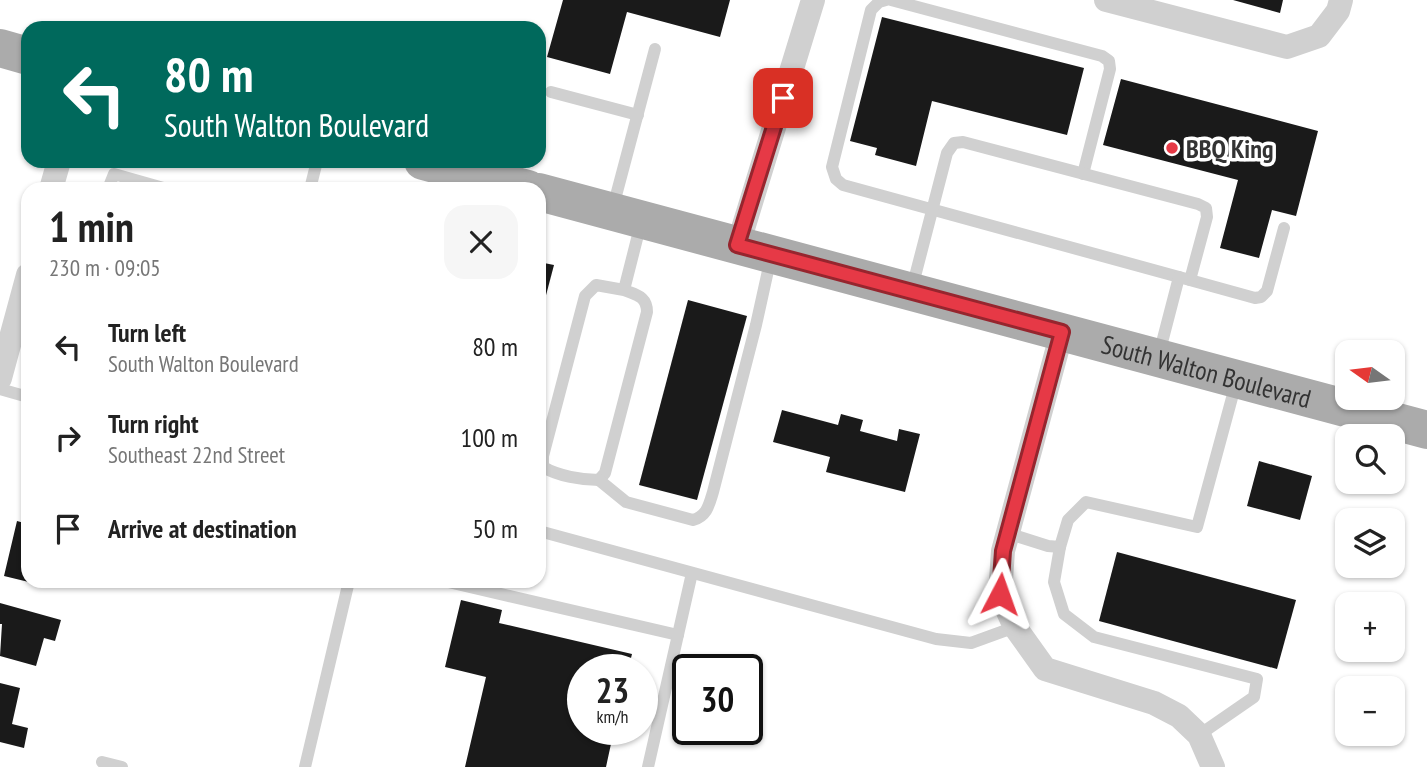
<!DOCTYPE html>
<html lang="en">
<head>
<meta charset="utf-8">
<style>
	:root { --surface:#fff; --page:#f6f6f6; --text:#222; --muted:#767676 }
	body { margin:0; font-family:"PT Sans Narrow",sans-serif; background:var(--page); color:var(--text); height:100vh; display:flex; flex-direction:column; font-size:26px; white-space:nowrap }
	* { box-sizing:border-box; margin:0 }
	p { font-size:23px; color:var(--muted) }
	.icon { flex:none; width:38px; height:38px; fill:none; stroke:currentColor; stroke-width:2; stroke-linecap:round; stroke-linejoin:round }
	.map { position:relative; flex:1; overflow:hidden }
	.sheet { position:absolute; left:21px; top:182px; width:525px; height:406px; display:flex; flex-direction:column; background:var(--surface); border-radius:21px; box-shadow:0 2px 5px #0004 }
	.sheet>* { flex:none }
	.top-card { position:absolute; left:21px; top:21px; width:525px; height:147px; border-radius:21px; box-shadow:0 2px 5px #0004; background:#00695c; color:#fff; overflow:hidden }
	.needle { width:46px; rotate:284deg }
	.controls { position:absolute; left:1335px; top:340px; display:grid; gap:14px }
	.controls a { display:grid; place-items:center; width:70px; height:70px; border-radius:14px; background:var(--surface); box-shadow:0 2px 5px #0004; font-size:35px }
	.speed { position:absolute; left:567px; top:654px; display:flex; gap:14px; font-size:35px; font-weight:700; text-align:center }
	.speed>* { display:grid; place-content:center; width:91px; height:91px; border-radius:50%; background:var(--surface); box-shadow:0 2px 5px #0004; line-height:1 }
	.speed small { font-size:18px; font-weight:400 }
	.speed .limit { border:4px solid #111; border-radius:10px; background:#fff; color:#111 }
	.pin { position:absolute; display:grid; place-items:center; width:60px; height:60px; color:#fff; margin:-30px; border-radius:14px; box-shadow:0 4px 10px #0006 }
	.me { position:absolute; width:77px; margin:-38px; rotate:4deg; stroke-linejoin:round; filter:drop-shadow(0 0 5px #0008) }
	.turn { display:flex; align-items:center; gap:24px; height:147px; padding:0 28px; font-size:32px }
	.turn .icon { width:91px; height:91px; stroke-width:2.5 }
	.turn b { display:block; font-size:49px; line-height:60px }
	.round { display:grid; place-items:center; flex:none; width:74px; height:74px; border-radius:21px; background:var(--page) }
	.overview { display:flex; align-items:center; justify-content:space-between; height:119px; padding:0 28px }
	h1 { font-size:42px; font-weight:600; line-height:52px }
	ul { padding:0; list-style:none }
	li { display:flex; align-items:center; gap:21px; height:91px; padding:0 28px }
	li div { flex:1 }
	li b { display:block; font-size:26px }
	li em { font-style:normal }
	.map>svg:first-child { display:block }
	.building { fill:#1a1a1a }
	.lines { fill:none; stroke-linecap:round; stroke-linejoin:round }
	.service { stroke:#d0d0d0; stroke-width:12 }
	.minor { stroke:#d0d0d0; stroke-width:24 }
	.primary { stroke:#ababab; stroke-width:38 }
	.route-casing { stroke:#96252e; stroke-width:18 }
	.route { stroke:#e63946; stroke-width:12 }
	.poi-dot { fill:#e63946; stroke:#fff; stroke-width:2.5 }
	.labels { text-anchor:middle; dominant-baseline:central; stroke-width:7; stroke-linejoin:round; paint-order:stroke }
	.poi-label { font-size:26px; font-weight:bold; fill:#333; stroke:#fff; text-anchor:start }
	.street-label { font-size:26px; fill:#333; stroke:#fff }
</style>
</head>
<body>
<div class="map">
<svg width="1427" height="767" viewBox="0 0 1427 767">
	<rect width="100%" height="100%" fill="#fff"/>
	<!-- building -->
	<g class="building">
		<polygon points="563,0 730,0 720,37 627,12 610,74 547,57"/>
		<polygon points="1233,0 1283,0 1280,13"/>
		<polygon points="882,17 1084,68 1067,135 932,101 916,166 875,155 877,148 850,141"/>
		<polygon points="1121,79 1318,131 1296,216 1272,210 1259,258 1220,248 1238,180 1103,145"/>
		<polygon points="539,262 554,265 540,318 539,318"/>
		<polygon points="688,300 747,316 697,500 639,485"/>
		<polygon points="782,410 838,425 841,414 863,420 860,431 897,441 899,429 920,434 905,492 826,472 830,457 773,442"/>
		<polygon points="1259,461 1312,476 1300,520 1247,506"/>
		<polygon points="17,521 28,524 28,582 42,581 41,585 4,576"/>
		<polygon points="1117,552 1296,600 1277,669 1099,621"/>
		<polygon points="461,600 502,610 499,623 632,654 628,670 583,670 583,730 614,730 606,767 465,767 486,677 445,667"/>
		<polygon points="0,603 61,620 55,641 44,638 36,666 0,656 2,624 0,624"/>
		<polygon points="0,683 20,688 12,724 28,728 24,748 0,742"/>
	</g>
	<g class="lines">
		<!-- service -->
		<g class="service">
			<polyline points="886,0 879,2 871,10 832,167 836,179 843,185 1179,277"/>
			<polyline points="891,0 1102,56 1109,61 1110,69 1083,174"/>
			<polyline points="551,92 638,115"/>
			<polyline points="108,189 114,174 167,189"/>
			<polyline points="310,189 317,161"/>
			<polyline points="613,207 655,49"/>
			<polyline points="912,288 947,153 954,143 963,142 1198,204 1206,208 1207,217 1190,280"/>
			<path d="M624,290C636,295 647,296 647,312L605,473L599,480C582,480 558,476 543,467V456L585,296L596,285L624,290L641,223"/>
			<polyline points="1159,354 1179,277 1255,298 1261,297 1267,291 1284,228"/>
			<polyline points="0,389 28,397"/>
			<path d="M599,480L626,502L693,520C707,516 709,505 713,492L756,325L771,257"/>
			<polyline points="539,531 936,639 971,643 1015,627"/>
			<polyline points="1007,533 1048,546 1060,547 1068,520 1086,502 1197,527 1236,383"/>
			<polyline points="1060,547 1054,582 1064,614 1094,637 1257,679 1254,697 1199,735"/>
			<polyline points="444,581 678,635"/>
			<polyline points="102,762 122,767"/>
			<polyline points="305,767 349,581"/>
			<polyline points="648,767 692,573"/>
		</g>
		<!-- minor -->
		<g class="minor">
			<polyline points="1106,0 1287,47 1319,36 1338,11 1341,0"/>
			<polyline points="51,189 59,161"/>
			<polyline points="738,245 813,0"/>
			<polyline points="1062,332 1003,551 1000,594 1015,627 1045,669 1154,703 1179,716 1199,735 1213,767"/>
			<polyline points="0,378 28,275"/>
		</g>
		<!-- primary -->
		<g class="primary">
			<polyline points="0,48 28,56"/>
			<polyline points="423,161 528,189"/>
			<path id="s1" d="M539,192L1427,430"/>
		</g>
	</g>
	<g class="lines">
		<defs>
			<polyline id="route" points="783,98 737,245 1062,332 1003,551 1000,594"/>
		</defs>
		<!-- route casing -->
		<use href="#route" class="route-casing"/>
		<!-- route -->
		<use href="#route" class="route"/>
	</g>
	<!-- markers -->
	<circle class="poi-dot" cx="1172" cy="148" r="7"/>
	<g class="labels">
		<!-- poi labels -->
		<g class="poi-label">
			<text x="1186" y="148">BBQ King</text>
		</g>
		<!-- street labels -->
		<g class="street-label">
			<text stroke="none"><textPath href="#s1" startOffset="691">South Walton Boulevard</textPath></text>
		</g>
	</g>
</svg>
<div class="controls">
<a><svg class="needle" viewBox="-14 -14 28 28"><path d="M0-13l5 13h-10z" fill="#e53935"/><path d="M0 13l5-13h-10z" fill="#767676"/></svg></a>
<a><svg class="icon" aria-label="search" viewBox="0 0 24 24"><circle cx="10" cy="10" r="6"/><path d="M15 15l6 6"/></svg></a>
<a><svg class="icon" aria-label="layers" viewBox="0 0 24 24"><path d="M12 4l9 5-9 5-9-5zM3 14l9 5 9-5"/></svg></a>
<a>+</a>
<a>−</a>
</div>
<div class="speed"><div>23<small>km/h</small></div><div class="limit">30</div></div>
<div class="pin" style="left:783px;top:98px;background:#d93025"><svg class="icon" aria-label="arrive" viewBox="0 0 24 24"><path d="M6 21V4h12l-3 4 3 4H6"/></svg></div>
<svg class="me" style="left:1000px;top:594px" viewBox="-20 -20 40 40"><path d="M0-17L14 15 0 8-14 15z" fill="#e63946" stroke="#fff" stroke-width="4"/></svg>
<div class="top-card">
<div class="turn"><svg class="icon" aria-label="left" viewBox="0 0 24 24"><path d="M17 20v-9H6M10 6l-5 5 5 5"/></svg><div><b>80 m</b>South Walton Boulevard</div></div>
</div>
<section class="sheet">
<div class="overview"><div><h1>1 min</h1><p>230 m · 09:05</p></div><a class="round"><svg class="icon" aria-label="close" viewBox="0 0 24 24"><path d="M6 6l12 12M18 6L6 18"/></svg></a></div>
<ul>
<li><svg class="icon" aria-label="left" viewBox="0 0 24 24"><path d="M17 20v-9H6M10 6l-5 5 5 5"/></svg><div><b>Turn left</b><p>South Walton Boulevard</p></div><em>80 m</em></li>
<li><svg class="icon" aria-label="right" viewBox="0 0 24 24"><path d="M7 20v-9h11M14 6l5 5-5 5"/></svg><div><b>Turn right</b><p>Southeast 22nd Street</p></div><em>100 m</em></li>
<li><svg class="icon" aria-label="arrive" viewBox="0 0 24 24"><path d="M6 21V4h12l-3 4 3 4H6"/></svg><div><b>Arrive at destination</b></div><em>50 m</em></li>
</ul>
</section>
</div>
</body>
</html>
